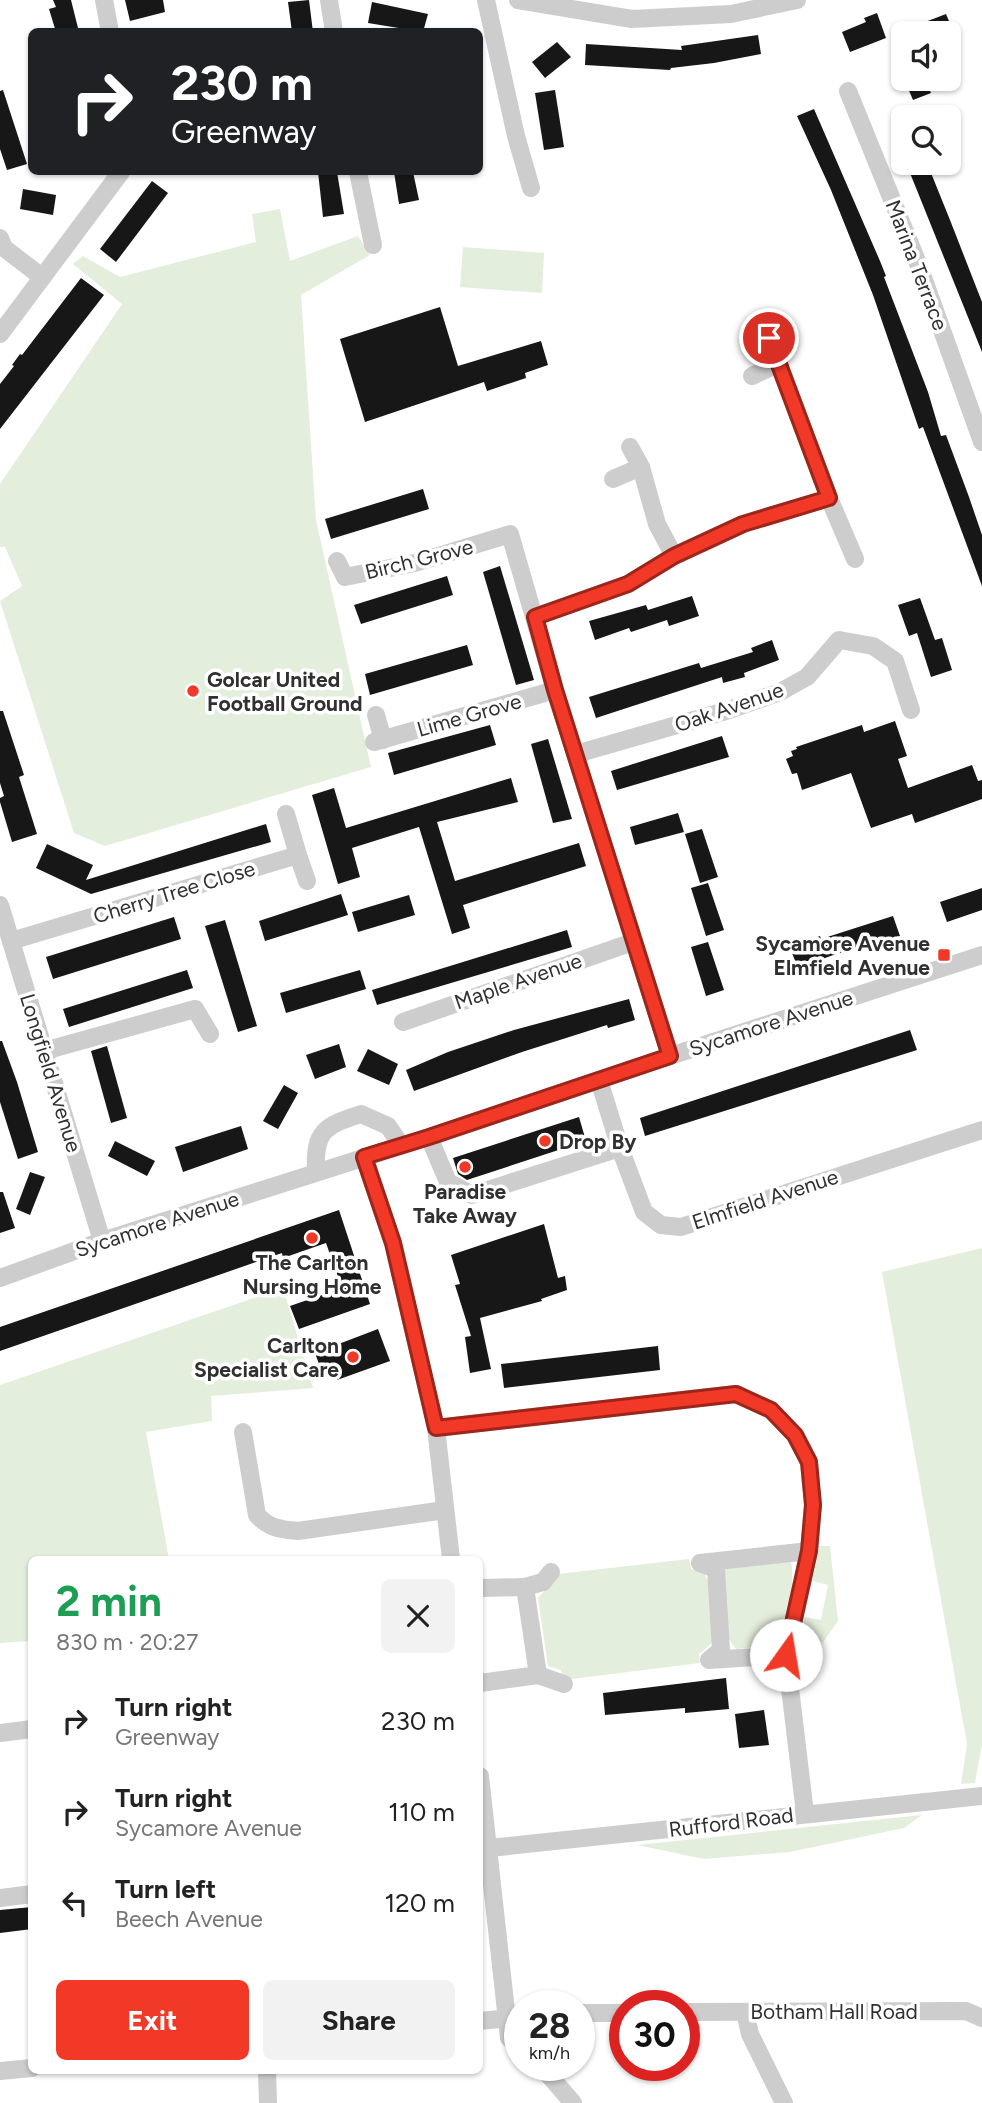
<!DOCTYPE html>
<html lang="en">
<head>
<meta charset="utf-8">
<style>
	:root { --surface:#fff; --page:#f2f2f2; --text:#222; --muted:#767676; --accent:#f23928 }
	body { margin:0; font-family:Figtree,sans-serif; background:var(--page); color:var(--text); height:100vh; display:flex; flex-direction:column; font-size:26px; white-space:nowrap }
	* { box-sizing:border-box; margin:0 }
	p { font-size:23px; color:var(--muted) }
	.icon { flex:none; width:38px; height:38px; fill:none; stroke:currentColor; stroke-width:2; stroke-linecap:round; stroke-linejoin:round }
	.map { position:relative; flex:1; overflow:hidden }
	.drawer { position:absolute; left:28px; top:1556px; width:455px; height:518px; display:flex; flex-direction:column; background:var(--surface); border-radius:10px; box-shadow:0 2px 5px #0004 }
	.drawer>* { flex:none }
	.hud { position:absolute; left:28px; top:28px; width:455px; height:147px; border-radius:10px; box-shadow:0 2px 5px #0004; background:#202124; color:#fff; overflow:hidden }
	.controls { position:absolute; left:891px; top:21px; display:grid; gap:14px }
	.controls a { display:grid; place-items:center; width:70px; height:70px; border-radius:10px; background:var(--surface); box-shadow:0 2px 5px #0004; font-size:35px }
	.speed { position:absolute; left:504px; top:1990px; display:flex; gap:14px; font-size:35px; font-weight:700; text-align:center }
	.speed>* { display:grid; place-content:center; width:91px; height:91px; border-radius:50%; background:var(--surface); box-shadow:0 2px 5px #0004; line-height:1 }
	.speed small { font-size:18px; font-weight:400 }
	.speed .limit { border:10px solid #d22; background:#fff; color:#111 }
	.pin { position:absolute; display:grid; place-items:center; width:60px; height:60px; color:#fff; margin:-30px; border:4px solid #fff; border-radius:50%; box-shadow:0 2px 7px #0007 }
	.me { position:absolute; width:77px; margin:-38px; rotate:13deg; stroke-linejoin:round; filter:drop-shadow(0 0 5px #0008) }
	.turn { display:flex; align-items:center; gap:24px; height:147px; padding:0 28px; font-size:32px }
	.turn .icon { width:91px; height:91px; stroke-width:2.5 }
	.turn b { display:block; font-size:49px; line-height:60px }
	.round { display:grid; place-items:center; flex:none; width:74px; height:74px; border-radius:10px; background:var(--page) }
	.summary { display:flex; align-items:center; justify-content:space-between; height:119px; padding:0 28px }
	h1 { font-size:42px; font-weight:700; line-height:52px; color:#1e9e55 }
	.action { display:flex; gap:14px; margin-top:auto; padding:14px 28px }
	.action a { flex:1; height:80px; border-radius:10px; background:var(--accent); color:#fff; font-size:28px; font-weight:700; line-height:80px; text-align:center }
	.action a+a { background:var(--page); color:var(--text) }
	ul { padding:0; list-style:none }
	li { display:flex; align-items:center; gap:21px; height:91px; padding:0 28px }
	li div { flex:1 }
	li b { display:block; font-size:26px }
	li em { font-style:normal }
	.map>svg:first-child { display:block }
	.green { fill:#e4eedd }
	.building { fill:#171717 }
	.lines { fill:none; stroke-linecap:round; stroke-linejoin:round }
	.minor { stroke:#cdcdcd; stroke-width:18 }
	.route-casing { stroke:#9d251a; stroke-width:18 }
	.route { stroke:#f23928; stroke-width:12 }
	.poi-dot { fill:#f23928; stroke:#fff; stroke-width:2.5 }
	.labels { text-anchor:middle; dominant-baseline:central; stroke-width:7; stroke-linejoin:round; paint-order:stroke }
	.street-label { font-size:21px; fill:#303030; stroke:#fff }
	.poi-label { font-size:21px; font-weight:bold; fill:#303030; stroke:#fff; text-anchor:start }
</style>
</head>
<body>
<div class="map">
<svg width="982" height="2103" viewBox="0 0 982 2103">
	<rect width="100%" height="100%" fill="#fff"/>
	<!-- green -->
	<g class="green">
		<polygon points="280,209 290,261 358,236 370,255 301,295 316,520 371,767 105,846 74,833 0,601 22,586 5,547 0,547 0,484 122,304 73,264 83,256 120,277 256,242 252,214"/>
		<polygon points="463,247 544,253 542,293 460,287"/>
		<polygon points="982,1248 982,1744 975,1783 961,1784 967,1744 882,1272"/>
		<polygon points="283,1288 313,1388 211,1396 212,1421 146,1432 169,1559 32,1559 31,1641 0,1643 0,1385"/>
		<polygon points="819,1546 830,1546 838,1621 814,1655 800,1689 795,1661 805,1617 821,1620 828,1585 813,1581"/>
		<polygon points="689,1559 691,1569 704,1573 709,1583 713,1642 699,1654 700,1663 564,1680 561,1670 548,1666 538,1598 549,1586 549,1575"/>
		<path d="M791,1562C796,1584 786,1626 773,1645L736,1649L728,1638L722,1574L728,1565Z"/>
		<polygon points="922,1815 904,1828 790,1852 704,1859 637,1845"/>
	</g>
	<!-- building -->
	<g class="building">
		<polygon points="53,0 71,0 79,32 56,32 49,9 56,7"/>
		<polygon points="125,0 163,0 165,12 130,21"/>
		<polygon points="309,0 313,32 292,32 288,2"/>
		<polygon points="372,2 428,14 423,32 368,23"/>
		<polygon points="877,13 886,38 850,52 842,32 866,22 864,18"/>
		<polygon points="946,14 954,33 900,33 899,32"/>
		<polygon points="758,35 761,54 714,63 671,68 670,70 585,65 586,44 682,50 681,46"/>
		<polygon points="557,42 571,57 545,78 532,62"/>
		<polygon points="904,79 925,79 931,93 913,100"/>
		<polygon points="3,90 27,164 7,170 0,149 0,91"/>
		<polygon points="555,90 564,147 544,150 535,93"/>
		<polygon points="814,109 880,261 886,276 884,277 928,392 941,436 946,435 969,497 982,535 982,586 923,427 919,429 873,295 831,190 797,116"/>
		<polygon points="906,163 927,163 950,220 982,302 982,352"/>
		<polygon points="318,172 337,172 344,214 323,217"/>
		<polygon points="394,172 413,172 419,200 399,204"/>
		<polygon points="152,181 168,193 116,262 100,249"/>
		<polygon points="23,189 56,195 53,215 20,209"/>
		<polygon points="81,278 104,295 0,429 0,384 14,366 12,365 20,354 22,355"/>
		<polygon points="440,307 458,366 541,341 548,365 525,373 526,378 487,391 484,382 365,422 340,339"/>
		<polygon points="423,489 429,509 331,539 325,519"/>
		<polygon points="500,566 534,680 516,685 483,572"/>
		<polygon points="447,576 453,595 361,624 354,605"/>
		<polygon points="692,596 699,616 669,626 667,620 631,632 629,628 595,640 589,621 646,605 648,610"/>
		<polygon points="920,598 935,640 942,638 952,670 931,677 917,633 909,636 898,605"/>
		<polygon points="772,640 779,660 744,673 745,677 723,683 722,677 596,718 589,697 699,663 701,668 753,652 751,648"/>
		<polygon points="467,645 473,665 370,695 365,674"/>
		<polygon points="0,711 3,711 24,775 19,777 37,834 12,842 0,802 0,798 4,796 0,783"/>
		<polygon points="895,721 907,756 898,759 908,788 972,765 978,781 982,780 982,799 915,823 912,814 871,828 851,773 802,790 797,773 792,774 786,759 793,756 791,751 797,749 796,747 862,725 864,732"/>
		<polygon points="490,725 496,745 394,775 388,753"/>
		<polygon points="722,736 729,757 617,790 611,771"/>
		<polygon points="548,739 572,819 553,823 531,744"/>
		<polygon points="511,778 518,802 437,822 455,881 579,843 586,866 463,905 470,928 452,934 419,827 352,848 360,877 338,884 312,795 334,788 346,828"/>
		<polygon points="678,813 684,832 635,845 630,827"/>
		<polygon points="266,824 271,842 91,894 36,868 47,844 93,865 86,880"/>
		<polygon points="702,829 718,877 700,883 685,834"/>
		<polygon points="708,883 724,930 706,936 691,888"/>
		<polygon points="982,888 982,910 947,922 940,902"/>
		<polygon points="341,894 348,915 265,941 259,921"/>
		<polygon points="409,895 415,915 358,932 352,912"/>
		<polygon points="893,916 900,936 836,954 798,968 790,948 820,936 821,939"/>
		<polygon points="174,917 181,939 53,979 46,957"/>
		<polygon points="225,920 257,1026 238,1032 205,926"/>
		<polygon points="567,930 572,947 377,1005 372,990"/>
		<polygon points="708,942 724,990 706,996 691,947"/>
		<polygon points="187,970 193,988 69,1027 63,1009"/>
		<polygon points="360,970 366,989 286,1013 280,993"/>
		<polygon points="629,999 635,1020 608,1028 607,1025 522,1052 414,1091 406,1070 448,1052 514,1030"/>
		<polygon points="910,1030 917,1050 645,1136 640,1118"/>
		<polygon points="0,1041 2,1041 17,1082 38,1152 18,1159 0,1102"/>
		<polygon points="339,1044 346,1067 315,1079 306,1055"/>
		<polygon points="107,1046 127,1118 111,1123 91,1051"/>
		<polygon points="368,1049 398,1064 389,1085 357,1071"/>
		<polygon points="284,1085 298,1093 278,1129 263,1121"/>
		<polygon points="579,1117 586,1141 467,1180 458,1174 453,1158"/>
		<polygon points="241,1126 248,1149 183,1172 175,1147"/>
		<polygon points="115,1141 155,1161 147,1176 108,1156"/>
		<polygon points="30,1172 45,1177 30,1215 16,1209"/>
		<polygon points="0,1192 3,1192 15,1228 0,1233"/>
		<polygon points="339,1210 370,1304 299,1329 290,1306 342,1288 326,1243 283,1258 282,1253 0,1351 0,1327"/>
		<polygon points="544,1224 558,1278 565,1276 567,1290 541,1299 542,1301 480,1318 491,1369 470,1373 465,1337 471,1336 455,1285 460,1284 451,1255"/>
		<polygon points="378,1329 390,1361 337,1380 333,1371 323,1375 315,1353"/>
		<polygon points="658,1346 660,1370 504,1388 501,1364"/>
		<polygon points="726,1678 729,1709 685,1713 685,1708 605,1715 603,1693"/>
		<polygon points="764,1710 769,1745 739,1748 735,1714"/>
		<polygon points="32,1907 32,1929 0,1933 0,1910"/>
	</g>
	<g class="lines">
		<!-- minor -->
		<g class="minor">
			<polyline points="104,0 110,32"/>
			<polyline points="329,0 334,32"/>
			<polyline points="486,0 516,136 531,188"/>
			<polyline points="518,0 632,19 731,14 797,0"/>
			<polyline points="848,91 919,266 982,442"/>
			<polyline points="358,172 373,245"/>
			<polyline points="0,238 4,248 42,277"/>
			<polyline points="0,334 121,172"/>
			<polyline points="752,376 778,364"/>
			<polyline points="630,447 641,467 657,524 674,556"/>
			<polyline points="613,479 641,467"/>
			<polyline points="829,498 855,559"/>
			<polyline points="337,561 345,577 415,563 510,534 555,690 670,1056"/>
			<polyline points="535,617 628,584 674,556 743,524 829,498 769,338"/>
			<polyline points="376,715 383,740"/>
			<polyline points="374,742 555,690"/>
			<polyline points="576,754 729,710 780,692 807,677 839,640 873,646 895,661 911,710"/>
			<polyline points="298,855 307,881"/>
			<polyline points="0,905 102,1241"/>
			<polyline points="11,941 298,855 286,814"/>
			<polyline points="403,1022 633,942"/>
			<polyline points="44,1051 195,1009 210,1034"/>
			<polyline points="599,1080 620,1148 644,1212 661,1225 681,1227 982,1130"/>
			<polyline points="429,1137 448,1182 472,1195 620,1148"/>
			<polyline points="364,1157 393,1243 436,1428 451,1559"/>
			<path d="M316,1172C314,1131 324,1126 361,1114L388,1126L401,1145"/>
			<polyline points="0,1278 102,1241 429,1137 670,1056 982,955"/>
			<polyline points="436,1428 736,1394 771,1410 795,1435 809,1462 813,1505 809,1551 786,1655 805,1813"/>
			<path d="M243,1432L257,1515C270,1529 281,1529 298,1531L445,1510"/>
			<polyline points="525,1587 543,1582 551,1572"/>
			<polyline points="480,1588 525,1587 538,1675 480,1683"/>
			<polyline points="786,1655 709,1660 721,1650 716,1569 700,1563 809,1551"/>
			<polyline points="538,1675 564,1684"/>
			<polyline points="0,1733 32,1729"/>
			<polyline points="480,1776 509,2038 520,2047"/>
			<polyline points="480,1849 982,1796"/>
			<polyline points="0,1898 32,1894"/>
			<polyline points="684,2012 966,2011 982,2018"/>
			<polyline points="745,2012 750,2034 784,2103"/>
			<polyline points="579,2013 625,2013"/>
			<polyline points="480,2021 520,2017"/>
			<polyline points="540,2065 573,2103"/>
			<polyline points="267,2070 268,2103"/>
			<polyline points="0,2071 32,2068"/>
		</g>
	</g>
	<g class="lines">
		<defs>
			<polyline id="route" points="769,338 829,498 743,524 674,556 628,584 535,617 555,690 670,1056 429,1137 364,1157 393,1243 436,1428 736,1394 771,1410 795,1435 809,1462 813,1505 809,1551 786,1655"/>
		</defs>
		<!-- route casing -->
		<use href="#route" class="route-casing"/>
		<!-- route -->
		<use href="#route" class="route"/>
	</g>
	<!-- markers -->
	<g class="poi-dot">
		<circle cx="193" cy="691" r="7"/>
		<rect x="937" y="948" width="14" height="14" rx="3.5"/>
		<circle cx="545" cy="1141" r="7"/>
		<circle cx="465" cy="1167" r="7"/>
		<circle cx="312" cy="1238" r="7"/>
		<circle cx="353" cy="1357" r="7"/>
	</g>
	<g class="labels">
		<!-- street labels -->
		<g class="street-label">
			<text transform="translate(917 265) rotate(69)">Marina Terrace</text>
			<text transform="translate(419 559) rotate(-14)">Birch Grove</text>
			<text transform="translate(729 707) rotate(-19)">Oak Avenue</text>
			<text transform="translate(469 715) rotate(-16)">Lime Grove</text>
			<text transform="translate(174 892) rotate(-17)">Cherry Tree Close</text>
			<text transform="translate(518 981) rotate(-19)">Maple Avenue</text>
			<text transform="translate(771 1023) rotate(-18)">Sycamore Avenue</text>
			<text transform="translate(51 1073) rotate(73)">Longfield Avenue</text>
			<text transform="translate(765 1199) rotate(-18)">Elmfield Avenue</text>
			<text transform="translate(157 1224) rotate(-18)">Sycamore Avenue</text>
			<text transform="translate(731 1822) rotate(-7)">Rufford Road</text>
			<text x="834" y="2011">Botham Hall Road</text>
		</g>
		<!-- poi labels -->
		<g class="poi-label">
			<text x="207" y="679">Golcar United<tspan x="207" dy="24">Football Ground</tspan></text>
			<text x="930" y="943" text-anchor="end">Sycamore Avenue<tspan x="930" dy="24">Elmfield Avenue</tspan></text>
			<text x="559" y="1141">Drop By</text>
			<text x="465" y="1191" text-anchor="middle">Paradise<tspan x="465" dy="24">Take Away</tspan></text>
			<text x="312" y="1262" text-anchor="middle">The Carlton<tspan x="312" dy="24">Nursing Home</tspan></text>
			<text x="339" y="1345" text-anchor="end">Carlton<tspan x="339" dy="24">Specialist Care</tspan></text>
		</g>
	</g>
</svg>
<div class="controls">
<a><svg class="icon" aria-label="sound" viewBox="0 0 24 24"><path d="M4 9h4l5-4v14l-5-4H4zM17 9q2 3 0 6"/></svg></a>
<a><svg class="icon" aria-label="search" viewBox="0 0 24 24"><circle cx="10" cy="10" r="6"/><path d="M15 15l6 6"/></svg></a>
</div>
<div class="speed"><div>28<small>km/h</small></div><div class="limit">30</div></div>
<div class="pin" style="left:769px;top:338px;background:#d93025"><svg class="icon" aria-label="arrive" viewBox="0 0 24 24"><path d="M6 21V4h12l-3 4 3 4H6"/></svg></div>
<svg class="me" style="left:786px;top:1655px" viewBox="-20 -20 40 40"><circle r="19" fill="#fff"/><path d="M0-13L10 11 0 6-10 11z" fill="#f23928"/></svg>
<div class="hud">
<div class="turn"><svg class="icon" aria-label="right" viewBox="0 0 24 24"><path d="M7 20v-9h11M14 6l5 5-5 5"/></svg><div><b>230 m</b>Greenway</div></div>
</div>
<section class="drawer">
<div class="summary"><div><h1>2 min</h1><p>830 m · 20:27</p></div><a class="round"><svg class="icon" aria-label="close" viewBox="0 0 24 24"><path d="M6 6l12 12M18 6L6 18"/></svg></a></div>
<ul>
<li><svg class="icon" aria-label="right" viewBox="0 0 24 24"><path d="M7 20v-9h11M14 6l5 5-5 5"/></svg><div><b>Turn right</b><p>Greenway</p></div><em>230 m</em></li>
<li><svg class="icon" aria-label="right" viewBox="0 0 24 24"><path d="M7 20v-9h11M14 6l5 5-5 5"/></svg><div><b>Turn right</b><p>Sycamore Avenue</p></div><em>110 m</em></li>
<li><svg class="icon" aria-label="left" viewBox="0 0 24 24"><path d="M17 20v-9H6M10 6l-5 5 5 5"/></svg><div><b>Turn left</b><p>Beech Avenue</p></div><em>120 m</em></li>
</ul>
<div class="action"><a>Exit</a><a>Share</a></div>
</section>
</div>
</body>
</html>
